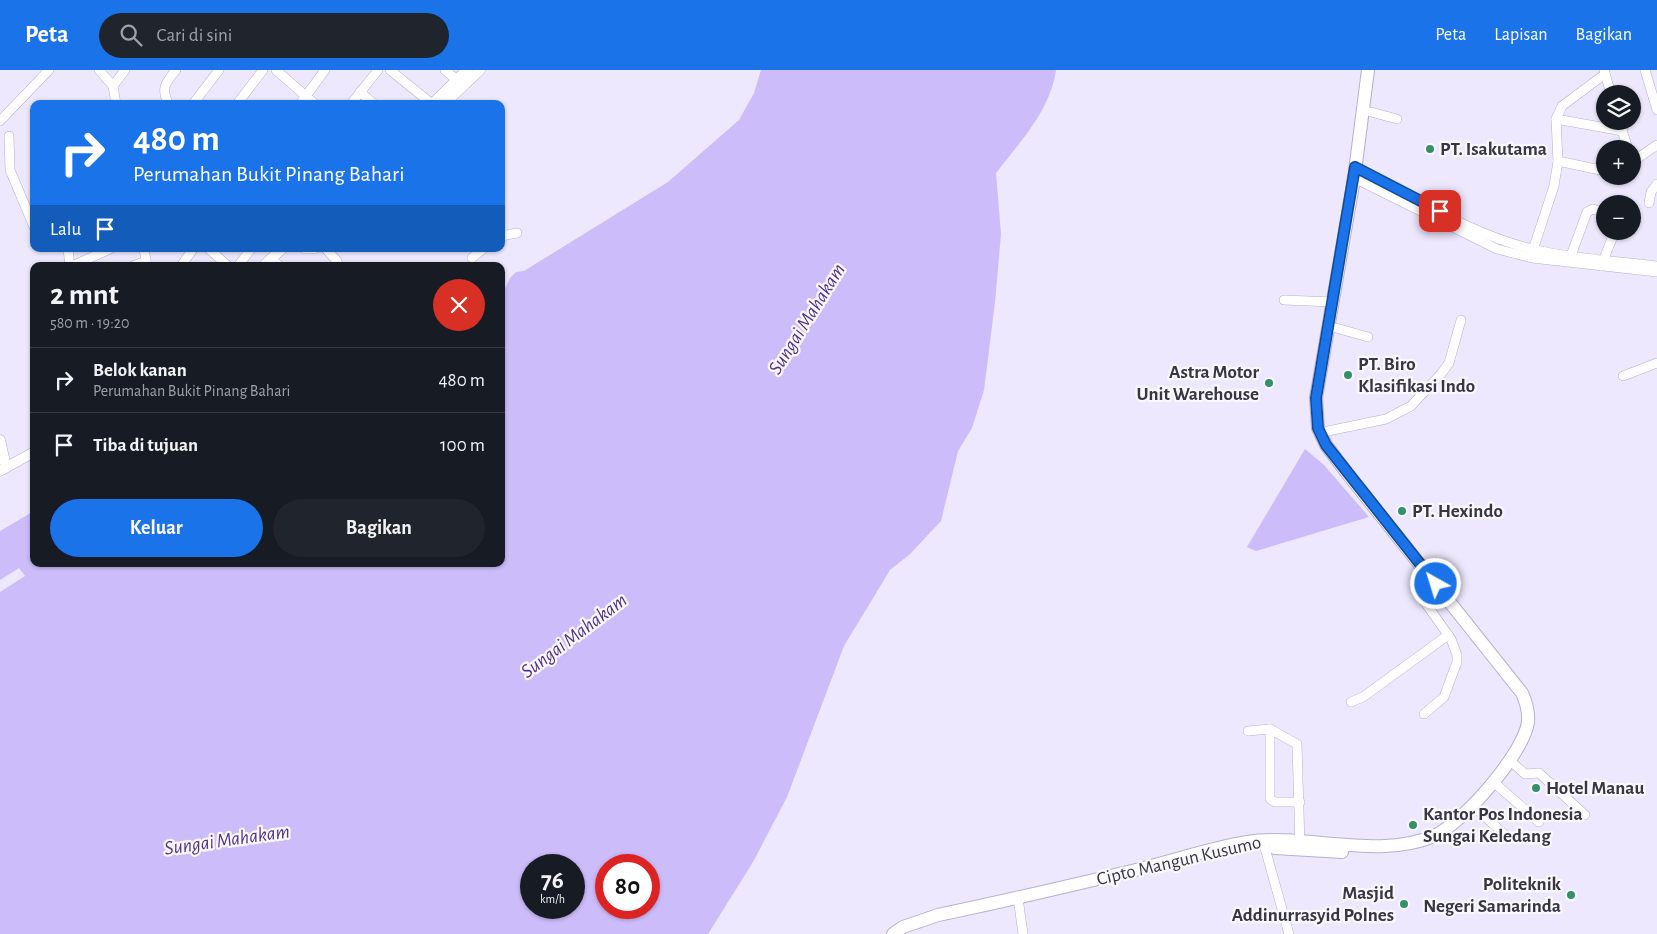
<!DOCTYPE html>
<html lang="id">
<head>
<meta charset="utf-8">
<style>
	:root { --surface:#171b24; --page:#20242c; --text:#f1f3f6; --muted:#9ea1a6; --line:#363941; --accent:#1a73e8 }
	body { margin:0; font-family:"Alegreya Sans",sans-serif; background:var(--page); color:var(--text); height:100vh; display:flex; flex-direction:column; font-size:19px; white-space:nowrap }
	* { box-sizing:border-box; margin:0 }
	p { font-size:16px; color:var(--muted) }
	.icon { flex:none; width:28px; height:28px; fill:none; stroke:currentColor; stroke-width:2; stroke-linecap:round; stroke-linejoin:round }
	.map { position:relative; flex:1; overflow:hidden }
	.details { position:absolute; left:30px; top:192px; width:475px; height:305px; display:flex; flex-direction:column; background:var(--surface); border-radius:10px; box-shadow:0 1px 4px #0004 }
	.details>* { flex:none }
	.top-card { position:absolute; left:30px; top:30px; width:475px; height:152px; border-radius:10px; box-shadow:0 1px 4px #0004; background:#1a73e8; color:#fff; overflow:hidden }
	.fabs { position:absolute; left:1596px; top:15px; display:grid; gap:10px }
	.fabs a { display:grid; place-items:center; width:45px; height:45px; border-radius:50%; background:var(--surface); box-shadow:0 1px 4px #0004; font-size:25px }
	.speed { position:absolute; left:520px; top:784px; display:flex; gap:10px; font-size:25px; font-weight:700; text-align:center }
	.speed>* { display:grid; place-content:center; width:65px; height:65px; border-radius:50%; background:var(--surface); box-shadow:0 1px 4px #0004; line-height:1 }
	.speed small { font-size:12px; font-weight:400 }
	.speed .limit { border:8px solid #d22; background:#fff; color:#111 }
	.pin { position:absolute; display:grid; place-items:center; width:42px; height:42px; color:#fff; margin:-21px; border-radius:10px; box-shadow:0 2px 8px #0006 }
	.me { position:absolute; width:55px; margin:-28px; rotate:321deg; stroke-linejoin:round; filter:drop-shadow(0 0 4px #0008) }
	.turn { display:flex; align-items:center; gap:18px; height:105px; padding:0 20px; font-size:22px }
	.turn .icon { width:65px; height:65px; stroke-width:2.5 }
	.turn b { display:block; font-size:35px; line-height:42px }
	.then { display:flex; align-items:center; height:48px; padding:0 20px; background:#0003; gap:10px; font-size:19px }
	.round { display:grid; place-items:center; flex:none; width:52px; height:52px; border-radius:26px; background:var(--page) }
	.headline { display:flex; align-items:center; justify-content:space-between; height:85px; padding:0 20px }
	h1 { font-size:30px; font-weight:700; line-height:38px }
	.cta { display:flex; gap:10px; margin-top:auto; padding:10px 20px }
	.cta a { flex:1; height:58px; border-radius:30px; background:var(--accent); color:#fff; font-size:20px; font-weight:700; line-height:58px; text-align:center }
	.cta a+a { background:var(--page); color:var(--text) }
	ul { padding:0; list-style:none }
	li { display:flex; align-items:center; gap:15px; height:65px; padding:0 20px; border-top:1px solid var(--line) }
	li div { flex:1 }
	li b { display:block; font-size:19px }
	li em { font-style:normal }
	header { display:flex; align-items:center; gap:30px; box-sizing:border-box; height:70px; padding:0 25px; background:var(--accent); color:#fff }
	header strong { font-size:24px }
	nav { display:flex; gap:28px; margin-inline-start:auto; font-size:18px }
	.search { width:350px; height:45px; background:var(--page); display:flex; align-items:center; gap:12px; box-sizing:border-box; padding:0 18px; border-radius:28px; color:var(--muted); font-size:19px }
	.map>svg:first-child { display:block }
	.water { fill:#ccbcfa; fill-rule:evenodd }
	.pier { fill:#ede8fd }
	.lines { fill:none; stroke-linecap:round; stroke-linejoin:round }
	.minor-casing { stroke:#b7afd0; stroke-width:10 }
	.major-casing { stroke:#b7afd0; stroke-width:11 }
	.highway-casing { stroke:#b7afd0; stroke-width:14 }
	.minor { stroke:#fff; stroke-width:9 }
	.major { stroke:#fff; stroke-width:10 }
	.highway { stroke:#fff; stroke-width:12 }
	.route-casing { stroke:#114b97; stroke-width:12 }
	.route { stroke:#1a73e8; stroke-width:9 }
	.poi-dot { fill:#349067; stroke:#faf8ff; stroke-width:2 }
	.labels { text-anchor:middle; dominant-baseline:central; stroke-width:4.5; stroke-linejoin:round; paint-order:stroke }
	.poi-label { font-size:19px; font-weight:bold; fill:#393643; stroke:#faf8ff; text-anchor:start }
	.street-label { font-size:19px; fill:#393643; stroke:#faf8ff }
	.water-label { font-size:20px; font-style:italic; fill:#523189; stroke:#faf8ff }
</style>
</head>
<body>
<header>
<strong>Peta</strong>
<div class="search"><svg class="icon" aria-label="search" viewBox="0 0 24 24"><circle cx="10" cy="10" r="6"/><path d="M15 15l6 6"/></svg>Cari di sini</div>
<nav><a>Peta</a><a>Lapisan</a><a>Bagikan</a></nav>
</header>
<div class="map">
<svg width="1657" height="864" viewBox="0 0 1657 864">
	<rect width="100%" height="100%" fill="#ede8fd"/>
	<!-- water -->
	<g class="water">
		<path d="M761,0H1056C1050,41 1020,72 996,103L1001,164L995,232L984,320L972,358L958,381L941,451L910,484L890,500L844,576L787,727L753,792L708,864H0V461L34,441V494H501V227L510,208L516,202L524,201L668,112L739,50L754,23ZM531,795H574V838H531ZM606,795H649V838H606Z"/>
		<polygon points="1305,379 1324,395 1369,447 1256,481 1247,477"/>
	</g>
	<!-- pier -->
	<polygon class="pier" points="19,498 25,506 0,522 0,510"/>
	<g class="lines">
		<defs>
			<g id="minor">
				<polyline points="99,0 113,16"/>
				<polyline points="276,0 315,34"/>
				<polyline points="390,0 432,34"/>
				<polyline points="445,0 457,10"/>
				<polyline points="1604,0 1611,24"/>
				<polyline points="1645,0 1657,40"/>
				<polyline points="360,22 374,34"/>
				<polyline points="116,34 113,16 125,0"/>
				<path d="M169,34C160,19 166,12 176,0"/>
				<polyline points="193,34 219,0"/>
				<polyline points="237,34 263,0"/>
				<polyline points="300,34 325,0"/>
				<polyline points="351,34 378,0"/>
				<polyline points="1371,42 1397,49"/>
				<polyline points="1556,49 1623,61"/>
				<polyline points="0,51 49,0"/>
				<polyline points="1619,51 1628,79"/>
				<polyline points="9,66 10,100 34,157"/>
				<polyline points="1558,91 1605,101"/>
				<polyline points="1632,92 1657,75"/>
				<path d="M1355,97C1413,126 1469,164 1532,179C1573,189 1616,191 1657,196"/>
				<polyline points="1354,108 1497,179 1532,188 1657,202"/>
				<polyline points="1649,133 1651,122 1657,114"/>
				<polyline points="501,166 517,163"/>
				<polyline points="68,179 70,196"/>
				<polyline points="144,179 147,196"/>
				<polyline points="209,179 228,196"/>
				<polyline points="305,179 314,179"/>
				<polyline points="326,179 337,191 338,196"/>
				<polyline points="1532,183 1554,116 1558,91 1556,49 1562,36 1605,4"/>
				<polyline points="472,188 483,179"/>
				<polyline points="270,189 280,196"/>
				<polyline points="1569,191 1587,142 1593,139 1605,143"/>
				<polyline points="72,196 110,179"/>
				<polyline points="133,196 146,191"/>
				<polyline points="181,196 193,179"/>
				<polyline points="238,196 251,179"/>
				<polyline points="1601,196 1615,161"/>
				<polyline points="1284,230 1333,232"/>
				<polyline points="1336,258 1368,267"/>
				<polyline points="1623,306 1657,293"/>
				<polyline points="1328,361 1386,349 1411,336 1441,304 1449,293 1461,250"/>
				<polyline points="1351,632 1363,627 1448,565"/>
				<polyline points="1424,644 1444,627 1457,592 1457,585 1451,569 1417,521 1416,517 1428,505"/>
				<polyline points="1270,659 1270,729 1275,732 1300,732"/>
				<polyline points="1248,661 1270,659 1297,674 1300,775"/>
				<polyline points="1515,695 1525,704 1539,703 1585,745"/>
				<polyline points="1498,716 1539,752"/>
				<polyline points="1477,739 1506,766"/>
				<polyline points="1265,778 1289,864"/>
				<polyline points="1019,835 1023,864"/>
			</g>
			<g id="major">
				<polyline points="432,34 467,0"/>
				<polyline points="444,34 480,0"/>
				<polyline points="263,196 282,179"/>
				<polyline points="0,370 6,397"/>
				<polyline points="0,401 34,382"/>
			</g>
			<g id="highway">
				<polyline points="1275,778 1342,782"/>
				<path d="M893,864L903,857L938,845C1006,831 1073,815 1140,799C1176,790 1211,778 1247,772C1306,763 1378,790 1434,766C1463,753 1524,683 1528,652C1529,641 1526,632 1522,623L1347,403L1326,375L1318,358L1316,328L1354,109L1368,0"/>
			</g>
		</defs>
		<!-- minor casing -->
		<use href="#minor" class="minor-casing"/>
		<!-- major casing -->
		<use href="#major" class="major-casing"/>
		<!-- highway casing -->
		<use href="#highway" class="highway-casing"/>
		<!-- minor -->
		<use href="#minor" class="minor"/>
		<!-- major -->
		<use href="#major" class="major"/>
		<!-- highway -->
		<use href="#highway" class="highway"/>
	</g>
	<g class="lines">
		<defs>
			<polyline id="route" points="1436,514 1326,375 1318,358 1316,328 1355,97 1440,141"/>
		</defs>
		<!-- route casing -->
		<use href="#route" class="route-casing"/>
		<!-- route -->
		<use href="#route" class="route"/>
	</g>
	<!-- markers -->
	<g class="poi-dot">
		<circle cx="1430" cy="79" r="5"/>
		<circle cx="1348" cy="305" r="5"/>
		<circle cx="1269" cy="313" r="5"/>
		<circle cx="1402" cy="441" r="5"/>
		<circle cx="1536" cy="718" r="5"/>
		<circle cx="1413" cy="755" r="5"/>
		<circle cx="1571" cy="825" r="5"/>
		<circle cx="1404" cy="834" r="5"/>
	</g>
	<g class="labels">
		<!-- poi labels -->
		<g class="poi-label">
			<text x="1440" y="79">PT. Isakutama</text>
			<text x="1358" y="294">PT. Biro<tspan x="1358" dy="22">Klasifikasi Indo</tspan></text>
			<text x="1259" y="302" text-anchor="end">Astra Motor<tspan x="1259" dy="22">Unit Warehouse</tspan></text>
			<text x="1412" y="441">PT. Hexindo</text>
			<text x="1546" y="718">Hotel Manau</text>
			<text x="1423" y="744">Kantor Pos Indonesia<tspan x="1423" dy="22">Sungai Keledang</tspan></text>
			<text x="1561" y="814" text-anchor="end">Politeknik<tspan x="1561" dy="22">Negeri Samarinda</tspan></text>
			<text x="1394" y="823" text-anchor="end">Masjid<tspan x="1394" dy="22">Addinurrasyid Polnes</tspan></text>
		</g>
		<!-- street labels -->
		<g class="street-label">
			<text transform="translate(1179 791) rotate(-13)">Cipto Mangun Kusumo</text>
		</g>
		<!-- water labels -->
		<g class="water-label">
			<text transform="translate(807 249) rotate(-58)">Sungai Mahakam</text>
			<text transform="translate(574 566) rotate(-37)">Sungai Mahakam</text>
			<text transform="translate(227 770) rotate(-8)">Sungai Mahakam</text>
		</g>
	</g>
</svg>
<div class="fabs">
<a><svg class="icon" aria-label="layers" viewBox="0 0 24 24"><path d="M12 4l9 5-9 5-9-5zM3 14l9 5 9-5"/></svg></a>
<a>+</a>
<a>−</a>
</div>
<div class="speed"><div>76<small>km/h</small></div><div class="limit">80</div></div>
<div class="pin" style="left:1440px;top:141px;background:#d93025"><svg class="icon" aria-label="arrive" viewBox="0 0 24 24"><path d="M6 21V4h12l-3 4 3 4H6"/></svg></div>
<svg class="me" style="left:1436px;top:514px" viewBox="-20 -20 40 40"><circle r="17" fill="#1a73e8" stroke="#fff" stroke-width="3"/><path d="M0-11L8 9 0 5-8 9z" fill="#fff"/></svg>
<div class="top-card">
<div class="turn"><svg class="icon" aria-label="right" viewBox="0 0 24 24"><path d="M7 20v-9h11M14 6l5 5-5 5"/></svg><div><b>480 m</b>Perumahan Bukit Pinang Bahari</div></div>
<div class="then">Lalu<svg class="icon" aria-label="arrive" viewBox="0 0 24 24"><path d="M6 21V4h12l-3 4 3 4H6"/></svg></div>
</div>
<section class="details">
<div class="headline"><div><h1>2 mnt</h1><p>580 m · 19:20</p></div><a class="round" style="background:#d93025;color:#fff"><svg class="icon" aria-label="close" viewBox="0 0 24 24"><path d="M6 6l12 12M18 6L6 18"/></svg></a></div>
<ul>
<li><svg class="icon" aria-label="right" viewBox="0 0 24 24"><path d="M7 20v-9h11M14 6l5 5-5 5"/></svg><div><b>Belok kanan</b><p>Perumahan Bukit Pinang Bahari</p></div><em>480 m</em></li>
<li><svg class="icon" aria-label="arrive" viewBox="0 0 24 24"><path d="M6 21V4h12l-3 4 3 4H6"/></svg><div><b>Tiba di tujuan</b></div><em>100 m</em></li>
</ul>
<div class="cta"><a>Keluar</a><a>Bagikan</a></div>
</section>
</div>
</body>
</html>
